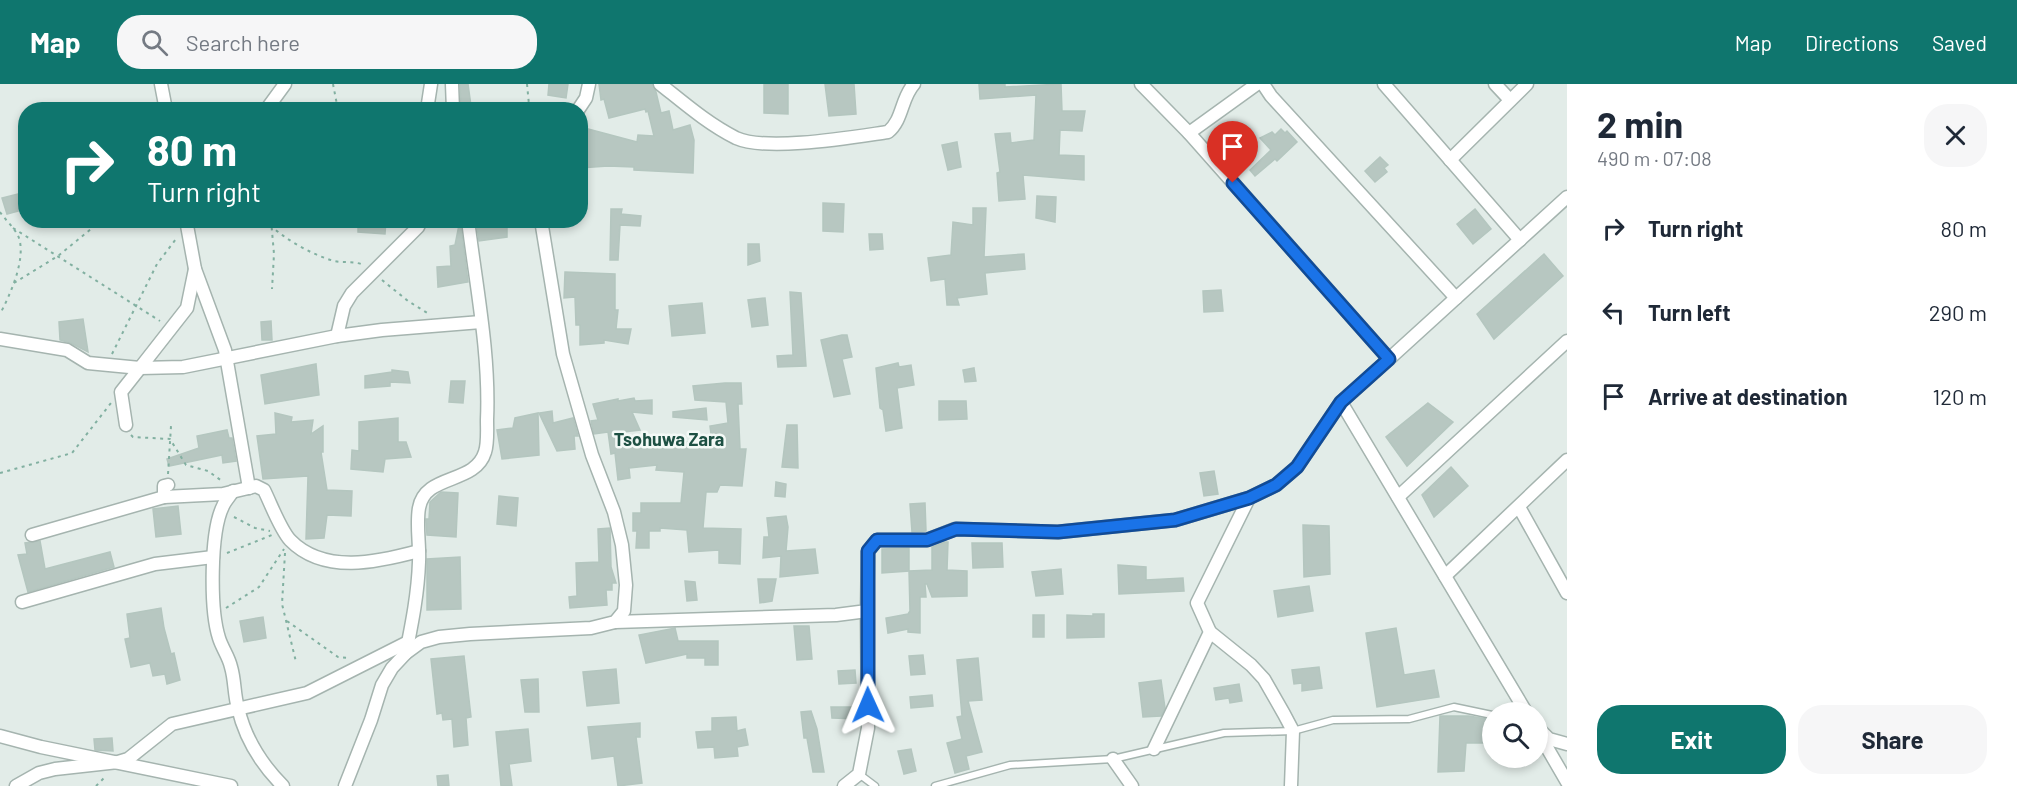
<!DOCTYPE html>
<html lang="en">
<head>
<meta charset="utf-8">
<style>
	:root { --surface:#fff; --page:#f6f6f7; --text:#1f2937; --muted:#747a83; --accent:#0f766e }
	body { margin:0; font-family:Barlow,sans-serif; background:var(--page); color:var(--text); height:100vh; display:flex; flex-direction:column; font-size:22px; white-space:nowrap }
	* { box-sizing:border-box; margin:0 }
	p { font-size:20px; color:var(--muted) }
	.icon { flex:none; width:33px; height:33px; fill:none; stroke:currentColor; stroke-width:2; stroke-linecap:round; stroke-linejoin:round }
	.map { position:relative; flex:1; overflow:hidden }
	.panel { display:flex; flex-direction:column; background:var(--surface); width:450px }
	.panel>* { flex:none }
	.hud { position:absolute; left:18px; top:18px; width:570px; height:126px; border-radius:24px; box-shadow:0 3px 9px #0003; background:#0f766e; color:#fff; overflow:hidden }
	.buttons { position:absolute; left:1482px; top:618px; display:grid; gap:12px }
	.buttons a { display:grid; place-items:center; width:66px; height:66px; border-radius:50%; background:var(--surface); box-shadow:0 3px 9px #0003; font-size:30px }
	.pin { position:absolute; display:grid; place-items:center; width:51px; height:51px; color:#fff; margin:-62px -26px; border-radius:50% 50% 50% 0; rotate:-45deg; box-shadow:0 0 6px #0007 }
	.pin .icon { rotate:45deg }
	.me { position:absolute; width:66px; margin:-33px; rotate:359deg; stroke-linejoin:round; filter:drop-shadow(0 0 4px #0008) }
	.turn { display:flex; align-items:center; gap:21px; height:126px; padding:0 30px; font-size:27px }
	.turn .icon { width:78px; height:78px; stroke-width:2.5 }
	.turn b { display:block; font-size:42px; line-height:51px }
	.round { display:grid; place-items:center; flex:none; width:63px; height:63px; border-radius:24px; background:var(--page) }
	.head { display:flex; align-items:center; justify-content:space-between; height:102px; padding:0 30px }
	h1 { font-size:36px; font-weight:700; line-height:45px }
	.action { display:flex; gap:12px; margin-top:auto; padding:12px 30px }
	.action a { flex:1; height:69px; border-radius:24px; background:var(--accent); color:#fff; font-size:24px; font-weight:700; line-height:69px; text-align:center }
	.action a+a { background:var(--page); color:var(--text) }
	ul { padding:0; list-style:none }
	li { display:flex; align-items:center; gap:18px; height:84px; padding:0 30px }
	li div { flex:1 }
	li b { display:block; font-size:22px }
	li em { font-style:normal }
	header { display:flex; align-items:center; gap:36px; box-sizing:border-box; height:84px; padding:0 30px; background:var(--accent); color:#fff }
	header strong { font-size:28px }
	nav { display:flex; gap:33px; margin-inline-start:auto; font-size:21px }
	.search { width:420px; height:54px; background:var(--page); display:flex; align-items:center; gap:15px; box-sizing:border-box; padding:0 21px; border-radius:24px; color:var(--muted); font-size:22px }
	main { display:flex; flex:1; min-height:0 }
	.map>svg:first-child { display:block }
	.building { fill:#b7c7c1; stroke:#b4c6bf; stroke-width:1.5 }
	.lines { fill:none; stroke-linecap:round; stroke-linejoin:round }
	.service-casing { stroke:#a5b4af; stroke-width:9 }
	.minor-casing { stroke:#a5b4af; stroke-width:15 }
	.path { stroke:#82b0a1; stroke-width:2; stroke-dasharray:3 4.5; stroke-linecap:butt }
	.service { stroke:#fff; stroke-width:6 }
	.minor { stroke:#fff; stroke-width:12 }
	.route-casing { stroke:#114b97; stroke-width:15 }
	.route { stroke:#1a73e8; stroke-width:10 }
	.labels { text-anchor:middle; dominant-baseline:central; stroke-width:5; stroke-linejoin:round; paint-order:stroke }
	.quarter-label { font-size:18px; font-weight:bold; fill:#1d5043; stroke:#f3f9f6 }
</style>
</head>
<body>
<header>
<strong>Map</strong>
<div class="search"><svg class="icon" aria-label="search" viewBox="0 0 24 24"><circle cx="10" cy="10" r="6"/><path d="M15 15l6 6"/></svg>Search here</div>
<nav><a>Map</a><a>Directions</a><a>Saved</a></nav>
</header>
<main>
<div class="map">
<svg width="1567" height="702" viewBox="0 0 1567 702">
	<rect width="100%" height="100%" fill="#e2ece8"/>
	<!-- building -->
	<g class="building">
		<polygon points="460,0 468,0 471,22 461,23"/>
		<polygon points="549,0 568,0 566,14 548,11"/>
		<polygon points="599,0 652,0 656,8 661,29 669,27 673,46 690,41 694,56 693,89 634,86 634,83 608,82 580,84 580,51 587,50 588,45 637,58 638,51 654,52 648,27 646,28 645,25 609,34 604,15 601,16"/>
		<polygon points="764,0 788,0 788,30 764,29"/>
		<polygon points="825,0 854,0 856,30 829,32"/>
		<polygon points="979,0 1005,0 1005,3 1061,0 1062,27 1085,27 1082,47 1060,46 1059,71 1084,72 1084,96 1023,91 1025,115 999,117 997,89 1000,88 995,50 1010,49 1011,59 1034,56 1036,11 980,15"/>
		<polygon points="1281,45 1285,49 1287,47 1297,58 1277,77 1275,75 1255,92 1250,86 1271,66 1260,54 1272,48 1275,51"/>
		<polygon points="957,58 961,83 948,86 942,61"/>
		<polygon points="1380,73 1388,81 1384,84 1387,88 1375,98 1365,87"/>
		<polygon points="26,108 26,125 7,130 2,114"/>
		<polygon points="1037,112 1056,113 1055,138 1036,134"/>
		<polygon points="823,119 844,120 843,148 823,147"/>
		<polygon points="973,124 986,124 984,173 1024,170 1025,185 985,189 987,210 957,214 959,221 947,221 945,195 931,197 928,174 951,171 953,138 973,141"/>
		<polygon points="611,125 622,125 621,130 641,132 640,142 620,141 618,176 610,176"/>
		<polygon points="1475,125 1491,145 1473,160 1457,140"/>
		<polygon points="358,136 386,136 385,150 358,148"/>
		<polygon points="460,136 468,198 438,203 437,183 451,182 450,162 455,161"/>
		<polygon points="476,136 507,137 507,153 479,157"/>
		<polygon points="869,150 882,150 883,165 870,166"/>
		<polygon points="748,160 759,160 760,177 748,181"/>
		<polygon points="1544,170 1563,192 1494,255 1477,230"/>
		<polygon points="565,188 615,190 615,226 618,226 616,245 631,245 628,260 604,256 604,259 580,261 580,241 576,241 575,213 564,214"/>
		<polygon points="1221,206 1223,227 1204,228 1203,207"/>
		<polygon points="790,208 801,209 806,282 778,283 777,272 793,271"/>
		<polygon points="765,214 768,241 752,243 748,216"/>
		<polygon points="702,219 705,249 672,252 669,222"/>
		<polygon points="83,235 88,268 71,259 60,256 59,238"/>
		<polygon points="271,237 272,256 262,256 261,238"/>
		<polygon points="842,251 847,251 852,273 842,275 850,310 834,313 821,256"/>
		<polygon points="898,279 899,283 911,281 914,301 897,304 902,344 886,347 883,326 880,324 876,284"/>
		<polygon points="316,280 319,311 265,320 261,291"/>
		<polygon points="974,284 976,297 965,298 963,286"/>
		<polygon points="392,286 408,288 410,299 390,298 390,302 365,304 365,292 392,288"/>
		<polygon points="451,297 465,297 463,319 449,318"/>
		<polygon points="725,299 741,299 742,320 738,320 740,365 746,365 742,402 720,401 717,408 706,408 703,444 741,445 740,480 719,479 719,466 689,468 687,446 660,444 660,447 649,447 649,464 636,464 637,447 633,447 633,429 641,429 641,419 681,419 684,388 656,386 657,381 629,384 630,394 618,396 615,369 611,370 608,348 594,350 591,337 598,336 593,320 618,315 618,317 634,314 635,317 652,316 652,330 632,328 640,346 623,348 624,358 712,358 710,342 728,339 726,318 695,316 693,302"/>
		<polygon points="939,317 966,317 967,335 939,336"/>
		<polygon points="1428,319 1453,338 1407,382 1386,353"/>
		<polygon points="706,324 707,336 673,333 673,328"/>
		<polygon points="552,327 553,339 573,334 578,352 574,352 575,365 557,367 539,329"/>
		<polygon points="275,329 292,333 291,338 313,336 311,350 323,342 323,368 321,368 327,406 352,407 351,432 327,431 324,454 306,455 308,392 263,395 257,352 276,350"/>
		<polygon points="538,329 539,371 502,375 497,346 513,344 515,334"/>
		<polygon points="398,334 398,358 406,358 411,373 385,375 383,388 351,385 352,366 359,367 359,338"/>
		<polygon points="787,341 797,341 798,384 782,383"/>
		<polygon points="227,346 229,354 232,354 236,377 223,379 222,371 169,382 167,375 199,364 197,352"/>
		<polygon points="1451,383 1468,402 1434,433 1422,411"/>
		<polygon points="1214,387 1218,410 1204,412 1200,389"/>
		<polygon points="776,398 786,400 785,413 775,412"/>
		<polygon points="441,408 458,409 456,453 427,451 426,435 429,435 430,418"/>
		<polygon points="499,412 518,414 516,442 497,440"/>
		<polygon points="925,419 926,447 912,448 910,420"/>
		<polygon points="178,422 181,450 156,453 153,425"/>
		<polygon points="786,432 788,443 786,467 815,465 818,489 780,493 781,472 763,474 764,453 769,453 767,434"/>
		<polygon points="1303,441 1329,442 1330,490 1304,493"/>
		<polygon points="610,444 611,483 616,499 612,499 612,506 606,506 607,521 570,524 569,513 577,512 576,479 599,478 598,445"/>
		<polygon points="40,457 45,485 110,468 114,483 28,508 18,471 27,470 25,459"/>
		<polygon points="945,458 948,458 947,486 967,487 967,512 932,513 927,500 925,500 926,513 920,513 920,549 908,548 908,545 888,549 886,534 908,530 910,527 909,487 932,486 932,463"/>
		<polygon points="972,459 1002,459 1003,483 973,484"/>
		<polygon points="909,464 909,487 882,489 882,465"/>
		<polygon points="460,473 461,525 427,526 427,475"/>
		<polygon points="1118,481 1146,483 1146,496 1183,494 1184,507 1119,510"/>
		<polygon points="1061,485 1063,510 1036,512 1032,488"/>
		<polygon points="758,495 776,495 772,517 760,519"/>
		<polygon points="685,497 695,498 697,516 687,517"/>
		<polygon points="1309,502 1313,527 1278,533 1274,507"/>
		<polygon points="161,524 164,544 171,570 174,569 180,596 167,600 165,590 153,592 150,579 131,583 125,555 130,554 127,530"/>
		<polygon points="1093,530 1104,530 1104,553 1067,554 1067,531 1093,532"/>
		<rect x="1033" y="531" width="11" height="22"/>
		<polygon points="263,533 266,554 244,558 240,537"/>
		<polygon points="794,542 809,542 812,575 797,576"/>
		<polygon points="675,544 678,557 718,557 718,581 705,581 705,574 687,574 687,570 646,579 639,551"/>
		<polygon points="1396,544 1404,591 1434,586 1439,613 1377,623 1366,549"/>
		<polygon points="923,571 925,590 911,591 909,572"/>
		<polygon points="464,572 471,633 466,634 468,661 454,663 452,635 443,636 442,629 437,630 431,575"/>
		<polygon points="978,574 982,616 968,617 982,668 966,672 969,685 955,689 947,659 962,655 957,633 962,632 957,576"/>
		<polygon points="1319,583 1322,604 1302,607 1302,599 1294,600 1292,586"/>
		<polygon points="616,585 619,619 587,622 583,588"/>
		<polygon points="855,586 856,599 839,600 838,587"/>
		<polygon points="538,595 539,628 525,628 521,596"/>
		<polygon points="1161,596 1165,624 1161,632 1143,633 1139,599"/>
		<polygon points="1239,600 1242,617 1230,619 1229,614 1216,616 1214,604"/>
		<polygon points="932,611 933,622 911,624 910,613"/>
		<polygon points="831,623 859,623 859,635 832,634"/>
		<polygon points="811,627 817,645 824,688 813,688 807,654 804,654 801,628"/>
		<polygon points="1440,632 1469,632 1491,636 1491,659 1466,659 1464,687 1438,688"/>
		<polygon points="736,633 737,647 745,645 748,661 737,663 738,672 715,674 714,663 698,664 696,648 712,647 712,634"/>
		<polygon points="640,639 640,653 636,653 642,699 618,702 614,672 592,675 588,643"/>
		<polygon points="528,645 531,677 509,680 512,702 501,702 496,648"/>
		<polygon points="112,654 113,667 95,666 94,655"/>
		<polygon points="911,665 916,687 904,690 898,667"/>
		<polygon points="448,691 449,702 438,702 437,692"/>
	</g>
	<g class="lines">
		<defs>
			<g id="service">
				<polyline points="859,690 875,702"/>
				<polyline points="935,702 1010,681 1113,675 1224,649 1293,647 1333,636 1409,635 1454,623 1492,631"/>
			</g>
			<g id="minor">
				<polyline points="161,0 166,26"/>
				<polyline points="452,0 453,26"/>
				<path d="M660,0C684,19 708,40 736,54C767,68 853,53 888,48C903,36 901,14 914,0"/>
				<polyline points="1141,0 1189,49 1389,275 1567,113"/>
				<polyline points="1263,0 1271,12 1456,214"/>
				<polyline points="1384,0 1520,156"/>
				<polyline points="1495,0 1510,16"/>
				<polyline points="266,26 285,0"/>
				<polyline points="427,26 431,0"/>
				<polyline points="578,26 586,14 589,0"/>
				<polyline points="1189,49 1257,0"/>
				<polyline points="1450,76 1527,0"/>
				<polyline points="186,136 195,185 225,266 249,404"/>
				<polyline points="337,252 344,222 352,209 418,143 421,136"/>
				<polyline points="0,255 67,266 88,279 140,284 121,308 126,341"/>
				<polyline points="140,284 183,283 337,252 382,246 481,238"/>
				<polyline points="140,284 187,224 195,185"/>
				<polyline points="1341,318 1526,628"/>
				<path d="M233,407C230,412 225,417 223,422C210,448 210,526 219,554C222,564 229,573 231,583C235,596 234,611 238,624C245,654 262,681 283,702"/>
				<path d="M164,413L223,410L256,402L264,406C271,420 280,445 290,456C324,491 378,478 419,467"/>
				<polyline points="1398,413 1567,257"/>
				<polyline points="1519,423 1567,509"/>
				<polyline points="32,451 164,413 164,402 168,401"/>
				<polyline points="1445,492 1567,376"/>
				<polyline points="22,518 155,480 213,473"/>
				<polyline points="615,538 836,531 867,527 868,467 877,456 927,456 955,445 1058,448 1175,436 1249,414 1276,401 1297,383 1341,318 1389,275"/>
				<polyline points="1210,548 1251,581 1264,595 1284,630 1293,647 1291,702"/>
				<path d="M406,569C412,539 418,509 419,478C420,461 416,441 419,424C425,389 475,401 485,368C488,359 487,346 487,336C490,270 476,202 468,136"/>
				<polyline points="1541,647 1549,655 1567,660"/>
				<polyline points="1538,648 1567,698"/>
				<polyline points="0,652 41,663 231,702"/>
				<polyline points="1154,665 1210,548 1197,519 1249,414"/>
				<polyline points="1113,675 1132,702"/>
				<polyline points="16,702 39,689 55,685 118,678 128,675 172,640 307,609 408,558"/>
				<polyline points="345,702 371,636 382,601 392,584 406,569 421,558 439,553 470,550 591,544 615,538 624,527 626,501 622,461 614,428 592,371 563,270 541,136"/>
				<polyline points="844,702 859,690 868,644 867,527"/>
			</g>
		</defs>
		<!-- service casing -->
		<use href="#service" class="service-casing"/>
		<!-- minor casing -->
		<use href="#minor" class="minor-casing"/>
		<!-- path -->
		<g class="path">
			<polyline points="333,0 338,26"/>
			<polyline points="527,0 529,21"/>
			<polyline points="496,26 567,19"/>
			<path d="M0,128C6,137 15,144 19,154C26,176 10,211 0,230"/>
			<path d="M265,136C282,154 310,170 334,177C343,179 352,177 361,180"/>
			<polyline points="271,136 274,170 272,205"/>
			<polyline points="13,144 160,237"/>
			<polyline points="382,196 408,217 429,230"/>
			<polyline points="14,199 58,172 102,136"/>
			<polyline points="112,270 157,180 176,155"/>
			<polyline points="131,351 133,353 170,355 186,381 208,387 222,397"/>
			<polyline points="0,389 72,369 111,319"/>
			<polyline points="168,390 171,342"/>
			<polyline points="234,433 255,444 270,447"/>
			<polyline points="227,469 272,451"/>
			<polyline points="285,469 282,520 296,578"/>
			<polyline points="226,524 259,503 284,465"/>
			<polyline points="287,537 338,573 348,574"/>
			<polyline points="96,702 106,692"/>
		</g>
		<!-- service -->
		<use href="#service" class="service"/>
		<!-- minor -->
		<use href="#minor" class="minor"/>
	</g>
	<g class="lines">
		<defs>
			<polyline id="route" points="868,621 868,467 877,456 927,456 956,445 1058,448 1175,436 1249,414 1276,401 1297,383 1341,318 1389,275 1233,99"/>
		</defs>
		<!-- route casing -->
		<use href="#route" class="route-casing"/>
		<!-- route -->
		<use href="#route" class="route"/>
	</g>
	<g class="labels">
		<!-- quarter labels -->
		<g class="quarter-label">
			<text x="669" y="355">Tsohuwa Zara</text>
		</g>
	</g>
</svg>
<div class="buttons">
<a><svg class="icon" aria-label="search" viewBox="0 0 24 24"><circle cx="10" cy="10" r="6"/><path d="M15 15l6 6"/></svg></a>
</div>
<div class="pin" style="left:1233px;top:99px;background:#d93025"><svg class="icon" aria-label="arrive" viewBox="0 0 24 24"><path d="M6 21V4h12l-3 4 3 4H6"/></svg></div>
<svg class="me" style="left:868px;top:621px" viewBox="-20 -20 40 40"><path d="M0-17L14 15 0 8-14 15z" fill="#1a73e8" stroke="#fff" stroke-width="4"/></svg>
<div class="hud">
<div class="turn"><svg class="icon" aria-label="right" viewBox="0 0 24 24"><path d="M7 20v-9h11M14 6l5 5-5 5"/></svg><div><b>80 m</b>Turn right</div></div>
</div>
</div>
<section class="panel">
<div class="head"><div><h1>2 min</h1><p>490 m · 07:08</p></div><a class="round"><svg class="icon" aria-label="close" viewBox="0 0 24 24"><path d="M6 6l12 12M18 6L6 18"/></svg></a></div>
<ul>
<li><svg class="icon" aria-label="right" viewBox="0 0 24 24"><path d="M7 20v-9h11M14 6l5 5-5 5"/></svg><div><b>Turn right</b></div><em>80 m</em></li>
<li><svg class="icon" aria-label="left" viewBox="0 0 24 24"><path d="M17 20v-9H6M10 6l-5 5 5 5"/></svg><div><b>Turn left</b></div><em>290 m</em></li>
<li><svg class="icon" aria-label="arrive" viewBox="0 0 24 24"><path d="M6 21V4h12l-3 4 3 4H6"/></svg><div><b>Arrive at destination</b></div><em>120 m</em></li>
</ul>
<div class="action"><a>Exit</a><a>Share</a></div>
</section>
</main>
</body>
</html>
